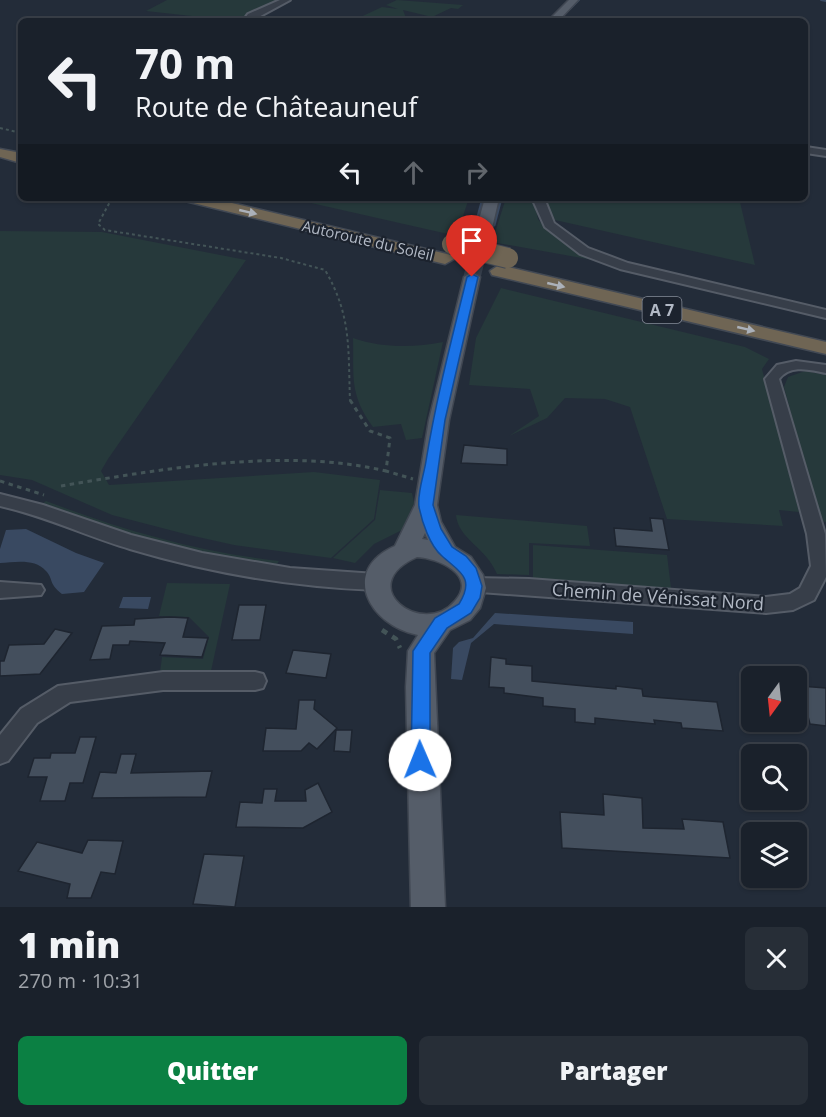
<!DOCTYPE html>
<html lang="fr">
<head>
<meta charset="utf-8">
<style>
	:root { --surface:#1a212b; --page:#272e37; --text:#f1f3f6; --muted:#9fa3a9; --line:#383e47; --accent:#0b8043 }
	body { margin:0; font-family:"Open Sans",sans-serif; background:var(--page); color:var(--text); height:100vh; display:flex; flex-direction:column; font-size:22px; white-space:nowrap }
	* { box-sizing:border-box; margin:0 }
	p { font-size:20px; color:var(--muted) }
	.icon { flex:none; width:33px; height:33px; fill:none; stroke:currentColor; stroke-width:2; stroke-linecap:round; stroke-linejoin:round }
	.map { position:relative; height:907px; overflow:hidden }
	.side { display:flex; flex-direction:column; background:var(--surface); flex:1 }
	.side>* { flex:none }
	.top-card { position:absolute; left:18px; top:18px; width:790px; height:183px; border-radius:9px; box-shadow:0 2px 4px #0004,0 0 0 2px var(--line); background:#1a212b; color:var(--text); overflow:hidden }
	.needle { width:39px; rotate:195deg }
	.controls { position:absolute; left:741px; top:666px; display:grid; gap:12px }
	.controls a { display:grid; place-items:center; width:66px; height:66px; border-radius:9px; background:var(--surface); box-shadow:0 2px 4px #0004,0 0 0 2px var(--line); font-size:30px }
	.pin { position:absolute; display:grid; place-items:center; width:51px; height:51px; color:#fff; margin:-62px -26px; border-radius:50% 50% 50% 0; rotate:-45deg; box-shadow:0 0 6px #0007 }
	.pin .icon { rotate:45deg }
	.me { position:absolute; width:66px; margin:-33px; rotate:359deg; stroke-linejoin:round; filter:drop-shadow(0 0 4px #0008) }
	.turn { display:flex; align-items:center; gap:21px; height:126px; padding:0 18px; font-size:27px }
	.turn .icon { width:78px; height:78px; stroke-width:2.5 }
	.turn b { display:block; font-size:42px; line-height:51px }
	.lanes { display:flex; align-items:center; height:57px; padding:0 18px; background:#0003; justify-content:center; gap:30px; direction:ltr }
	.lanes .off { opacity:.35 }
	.round { display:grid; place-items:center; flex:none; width:63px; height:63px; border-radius:9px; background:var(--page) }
	.overview { display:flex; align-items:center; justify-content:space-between; height:102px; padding:0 18px }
	h1 { font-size:36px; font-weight:800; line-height:45px }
	.button { display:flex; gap:12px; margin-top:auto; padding:12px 18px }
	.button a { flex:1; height:69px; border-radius:9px; background:var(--accent); color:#fff; font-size:24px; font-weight:800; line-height:69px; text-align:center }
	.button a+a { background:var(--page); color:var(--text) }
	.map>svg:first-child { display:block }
	.green { fill:#26393b }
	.water { fill:#394961 }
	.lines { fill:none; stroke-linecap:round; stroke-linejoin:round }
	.stream-far2 { stroke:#394961; stroke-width:2 }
	.stream-far1 { stroke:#394961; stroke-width:3 }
	.stream { stroke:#394961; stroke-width:4.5 }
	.building { fill:#444f5d; stroke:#1e2530; stroke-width:1.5 }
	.major-tunnel { stroke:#38414e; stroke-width:17; stroke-dasharray:17 8; stroke-linecap:butt }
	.minor-casing { stroke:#555c67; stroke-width:4 }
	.major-casing { stroke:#404752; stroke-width:3 }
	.highway-casing { stroke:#424954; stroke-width:3 }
	.path-far2 { stroke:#435457; stroke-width:2; stroke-dasharray:3 3; stroke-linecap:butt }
	.path-far1 { stroke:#435457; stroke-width:3; stroke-dasharray:4.5 4.5; stroke-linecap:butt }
	.path { stroke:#435457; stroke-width:4.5; stroke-dasharray:6 6; stroke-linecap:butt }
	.minor { fill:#373e49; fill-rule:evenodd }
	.major { fill:#555d69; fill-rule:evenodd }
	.highway { fill:#6f6554; fill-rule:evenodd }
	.highway-bridge-casing { stroke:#424954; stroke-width:22; stroke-linecap:butt }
	.highway-bridge { stroke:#6f6554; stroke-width:20 }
	.oneway { fill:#abb1ba }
	.route { fill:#1a73e8; stroke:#114b97; stroke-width:1.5 }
	.labels { text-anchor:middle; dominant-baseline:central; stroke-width:4.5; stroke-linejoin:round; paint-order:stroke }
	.far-street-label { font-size:15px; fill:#b2b9c5; stroke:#1c232e }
	.shield { fill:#1c232e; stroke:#858c98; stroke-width:1.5 }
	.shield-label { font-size:16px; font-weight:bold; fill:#b2b9c5 }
	.street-label { font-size:18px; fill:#b2b9c5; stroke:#1c232e }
</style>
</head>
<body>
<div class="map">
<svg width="826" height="907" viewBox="0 0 826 907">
	<rect width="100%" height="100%" fill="#232c39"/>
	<!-- green -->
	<g class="green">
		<polygon points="167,0 281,0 237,21 146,11"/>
		<polygon points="397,0 463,5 458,9 451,8 432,17 403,10 407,21 352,21 382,7 398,9 386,5"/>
		<polygon points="289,198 469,198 457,234 448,234"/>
		<polygon points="506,198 533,198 538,219 544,227 593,260 492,242"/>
		<polygon points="544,198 739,198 755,265 555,220"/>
		<polygon points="0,231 102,232 246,260 108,459 101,471 109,485 314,472 380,480 374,519 331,558 234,545 189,535 112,515 32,480 0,475"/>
		<polygon points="501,288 745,347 769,359 762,369 799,512 779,510 783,526 667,519 630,407 605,399 565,398 547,418 509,436 539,416 530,389 469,385 476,338"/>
		<path d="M353,338C382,348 413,348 443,342L422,438L406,440L401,424L373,427C349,394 354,377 353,338Z"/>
		<polygon points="805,371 826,375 826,522 820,521 784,387 788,377"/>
		<polygon points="380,490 412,493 414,503 402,530 374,544 355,563 333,558 375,520"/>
		<path d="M46,501C122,530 198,552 279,561L277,564C196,555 119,533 43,503Z"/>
		<path d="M456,515L587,526L590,546L529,543V575L497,574C486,547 458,539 456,515Z"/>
		<polygon points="533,545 667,555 671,588 533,580"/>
		<polygon points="167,583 230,584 211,671 160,672 162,657 203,659 209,637 189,617 159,616"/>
	</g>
	<!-- water -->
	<g class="water">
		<path d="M26,529L76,553L104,563L84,592L62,594C48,583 54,580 46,571C35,558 15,562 0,563V549L6,530Z"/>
		<polygon points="123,597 151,597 148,609 119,608"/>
		<polygon points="495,613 633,622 633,634 494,624 471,643 462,680 451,679 453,648 459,642 473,638"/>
	</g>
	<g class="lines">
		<!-- stream-far2 -->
		<g class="stream-far2">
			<polyline points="821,0 826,1"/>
			<polyline points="570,9 579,0"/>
		</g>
		<!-- stream-far1 -->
		<g class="stream-far1">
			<polyline points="494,225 501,198"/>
			<polyline points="474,232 483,198"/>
		</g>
		<!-- stream -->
		<polyline class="stream" points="472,239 474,230"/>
	</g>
	<!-- building -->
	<g class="building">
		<polygon points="464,445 507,449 507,465 461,463"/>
		<polygon points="650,518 663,519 669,550 616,546 614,528 652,531"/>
		<polygon points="239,605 266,605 260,640 232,640"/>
		<polygon points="170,617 188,618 183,637 208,638 202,657 160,655 165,643 130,641 129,645 113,645 110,659 90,660 102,626 134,625 135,619"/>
		<polygon points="55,629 72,633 40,674 0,676 0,661 4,661 9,645 44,644"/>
		<polygon points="293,650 331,654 326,678 286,673"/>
		<polygon points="491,657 506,659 506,664 532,666 532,681 616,689 616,686 642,689 643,696 652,697 717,702 723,731 682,728 681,723 654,720 655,724 595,718 595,724 575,722 575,709 543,706 543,698 504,693 504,688 489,687"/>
		<polygon points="800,686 826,688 826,726 810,724"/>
		<polygon points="299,700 315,700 314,709 337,728 317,749 309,743 301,751 263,751 266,728 296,729"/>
		<polygon points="336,730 352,730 350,752 334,751"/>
		<polygon points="80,737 96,737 83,783 70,783 65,801 40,801 47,777 28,777 34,758 50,758 51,753 75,753"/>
		<polygon points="121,754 136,754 131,773 212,771 206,797 92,798 100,772 116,773"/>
		<polygon points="318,783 332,812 303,828 236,827 240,802 262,803 264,789 277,789 275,801 306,801 305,790"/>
		<polygon points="603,794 642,798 643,828 684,829 682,819 723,822 730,858 562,848 560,812 604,815"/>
		<polygon points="88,840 123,841 115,874 101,872 91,898 67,898 70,884 18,871 37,842 82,853"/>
		<polygon points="204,854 244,856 235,907 193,904"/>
	</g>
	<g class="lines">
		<!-- major-tunnel -->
		<polyline class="major-tunnel" points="472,277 481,241"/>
		<defs>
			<g id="minor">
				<polygon points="280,0 290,0 251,21 243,21 248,14"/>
				<polygon points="806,147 826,150 826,156 806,153"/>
				<polygon points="532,198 544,198 554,223 588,248 628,263 826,310 826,318 620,269 580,254 545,227"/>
				<path d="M796,361L826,365V373C810,370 791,364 779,379L825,534L826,577L814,600L793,610L766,613L467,591L464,586L467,581L474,578L529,579L766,597L790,594L800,588L811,566L807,534L765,379L777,365Z"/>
				<path d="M0,494L43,505L131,535L202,553L290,568L376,574L383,577L386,582L383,587L376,590C293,587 210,573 130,549C86,536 45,516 0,506Z"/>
				<polygon points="0,582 41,585 44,590 41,595 0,598"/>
				<polygon points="163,672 255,672 263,674 266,681 263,688 255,690 163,690 70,702 37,723 8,761 0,764 0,735 21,709 58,686"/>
			</g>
			<g id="major">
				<polygon points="569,0 578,0 558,21 548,21"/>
				<polygon points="485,198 499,198 489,241 481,246 473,241"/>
				<path d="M472,272L480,277L449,420L437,505L441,522L455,547L471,557L483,575L486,588L480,608L470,620L450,630L434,653L445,907H411L406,687L408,651L418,635C368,625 340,570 395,546L415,505L429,420L464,277ZM425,533L428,540L422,539ZM417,557C438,558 478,575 455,601C423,639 352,586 417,557Z"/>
			</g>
			<g id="highway">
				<polygon points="0,149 21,153 21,163 0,157"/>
				<polygon points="183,198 211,198 451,255 454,259 445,264 185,201"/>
				<polygon points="499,265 826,342 826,354 492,275 490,271"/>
			</g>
		</defs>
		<!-- minor casing -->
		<use href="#minor" class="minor-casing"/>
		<!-- major casing -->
		<use href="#major" class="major-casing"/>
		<!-- highway casing -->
		<use href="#highway" class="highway-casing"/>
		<!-- path-far2 -->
		<g class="path-far2">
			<polyline points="0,128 21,133"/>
			<path d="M112,198L98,224L105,230L281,258L325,270C352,316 348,350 350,401"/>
		</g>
		<!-- path-far1 -->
		<g class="path-far1">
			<polyline points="350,400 370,431 390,438 386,471 413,479"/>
			<polyline points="0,481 44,495"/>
			<path d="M61,486C162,469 285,447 386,471"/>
		</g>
		<!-- path -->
		<polyline class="path" points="382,630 396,639 400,648"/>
		<!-- minor -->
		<use href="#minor" class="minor"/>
		<!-- major -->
		<use href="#major" class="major"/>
		<!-- highway -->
		<use href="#highway" class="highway"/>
		<defs>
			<polyline id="highway-bridge" points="452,244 508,258"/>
		</defs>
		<!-- highway-bridge casing -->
		<use href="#highway-bridge" class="highway-bridge-casing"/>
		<!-- highway-bridge -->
		<use href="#highway-bridge" class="highway-bridge"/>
	</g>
	<!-- one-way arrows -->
	<defs><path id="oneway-solid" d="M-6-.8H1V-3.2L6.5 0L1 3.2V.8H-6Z" transform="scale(1.5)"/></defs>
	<g class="oneway">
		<use href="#oneway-solid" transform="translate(248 212) rotate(13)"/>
		<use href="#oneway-solid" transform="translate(556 285) rotate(13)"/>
		<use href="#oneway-solid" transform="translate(746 329) rotate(13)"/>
	</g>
	<!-- route -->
	<path class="route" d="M472,274L478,277L445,420L433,505L441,529L452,547L466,556L476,568L482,586L480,598L471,613L447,628L430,653V760L427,767L420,769L414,767L411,760L413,651L435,618L459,604C476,577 458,571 442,556C430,546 422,522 419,507C417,493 424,475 426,461C436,399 452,338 467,277Z"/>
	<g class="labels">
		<!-- far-street labels -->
		<g class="far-street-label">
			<text transform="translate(368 240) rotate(13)">Autoroute du Soleil</text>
		</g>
		<!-- shield labels -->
		<rect class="shield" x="642.5" y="297" width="39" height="26" rx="4.5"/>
		<g class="shield-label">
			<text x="662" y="310">A 7</text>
		</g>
		<!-- street labels -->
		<g class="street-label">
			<text transform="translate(658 596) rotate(4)">Chemin de Vénissat Nord</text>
		</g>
	</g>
</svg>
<div class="controls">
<a><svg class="needle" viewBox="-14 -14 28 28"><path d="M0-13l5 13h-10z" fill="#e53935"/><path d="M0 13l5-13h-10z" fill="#9fa3a9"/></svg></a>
<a><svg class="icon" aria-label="search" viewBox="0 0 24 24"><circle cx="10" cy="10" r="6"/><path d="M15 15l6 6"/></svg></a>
<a><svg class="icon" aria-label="layers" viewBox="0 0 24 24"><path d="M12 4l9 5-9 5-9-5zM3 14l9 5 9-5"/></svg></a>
</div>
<div class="pin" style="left:472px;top:277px;background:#d93025"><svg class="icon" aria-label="arrive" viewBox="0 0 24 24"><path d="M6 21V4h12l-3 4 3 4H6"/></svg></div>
<svg class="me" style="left:420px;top:760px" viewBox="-20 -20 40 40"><circle r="19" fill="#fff"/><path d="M0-13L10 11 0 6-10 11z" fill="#1a73e8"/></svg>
<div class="top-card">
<div class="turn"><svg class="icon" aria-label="left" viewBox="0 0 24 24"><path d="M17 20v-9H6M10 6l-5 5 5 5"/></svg><div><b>70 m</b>Route de Châteauneuf</div></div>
<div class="lanes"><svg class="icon" aria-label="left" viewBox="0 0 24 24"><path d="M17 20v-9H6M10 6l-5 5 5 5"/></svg><svg class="icon off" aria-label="ahead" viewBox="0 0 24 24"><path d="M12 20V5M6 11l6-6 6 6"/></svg><svg class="icon off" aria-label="right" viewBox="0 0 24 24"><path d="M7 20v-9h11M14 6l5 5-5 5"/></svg></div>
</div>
</div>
<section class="side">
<div class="overview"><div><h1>1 min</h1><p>270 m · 10:31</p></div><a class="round"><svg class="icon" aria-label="close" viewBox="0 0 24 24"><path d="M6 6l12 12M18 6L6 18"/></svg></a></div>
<div class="button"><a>Quitter</a><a>Partager</a></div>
</section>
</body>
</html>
